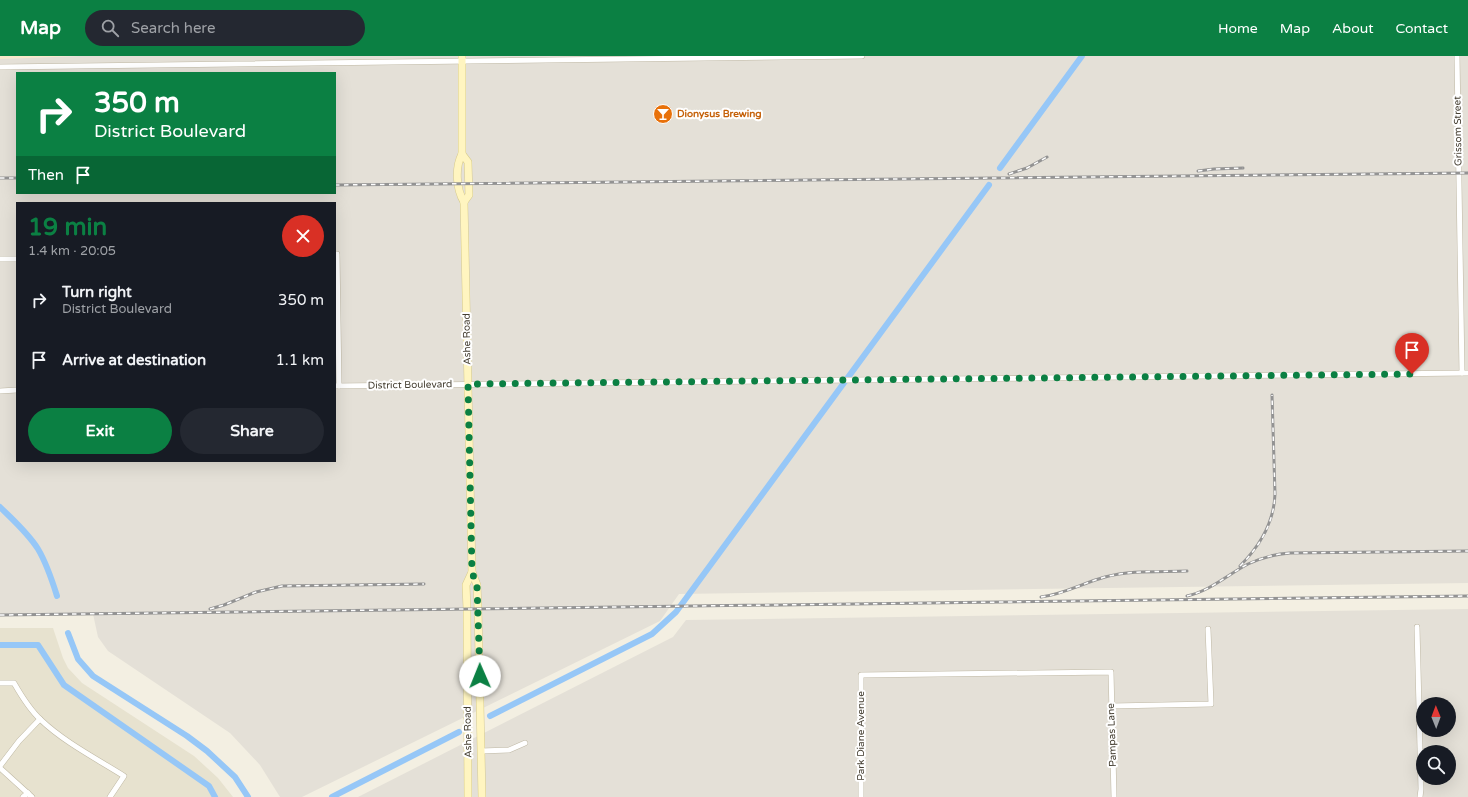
<!DOCTYPE html>
<html lang="en">
<head>
<meta charset="utf-8">
<style>
	:root { --surface:#171b24; --page:#242831; --text:#f1f3f6; --muted:#9ea1a6; --accent:#0b8043 }
	body { margin:0; font-family:"Varela Round",sans-serif; background:var(--page); color:var(--text); height:100vh; display:flex; flex-direction:column; font-size:15px; white-space:nowrap }
	* { box-sizing:border-box; margin:0 }
	p { font-size:13px; color:var(--muted) }
	.icon { flex:none; width:22px; height:22px; fill:none; stroke:currentColor; stroke-width:2; stroke-linecap:round; stroke-linejoin:round }
	.map { position:relative; flex:1; overflow:hidden }
	.drawer { position:absolute; left:16px; top:146px; width:320px; height:260px; display:flex; flex-direction:column; background:var(--surface); border-radius:0px; box-shadow:0 4px 16px #0002 }
	.drawer>* { flex:none }
	.top-card { position:absolute; left:16px; top:16px; width:320px; height:122px; border-radius:0px; box-shadow:0 4px 16px #0002; background:#0b8043; color:#fff; overflow:hidden }
	.needle { width:26px; rotate:359deg }
	.buttons { position:absolute; left:1416px; top:641px; display:grid; gap:8px }
	.buttons a { display:grid; place-items:center; width:40px; height:40px; border-radius:50%; background:var(--surface); box-shadow:0 4px 16px #0002; font-size:20px }
	.pin { position:absolute; display:grid; place-items:center; width:34px; height:34px; color:#fff; margin:-41px -17px; border-radius:50% 50% 50% 0; rotate:-45deg; box-shadow:0 0 4px #0007 }
	.pin .icon { rotate:45deg }
	.me { position:absolute; width:44px; margin:-22px; rotate:359deg; stroke-linejoin:round; filter:drop-shadow(0 0 3px #0008) }
	.turn { display:flex; align-items:center; gap:14px; height:84px; padding:0 12px; font-size:18px }
	.turn .icon { width:52px; height:52px; stroke-width:2.5 }
	.turn b { display:block; font-size:28px; line-height:34px }
	.then { display:flex; align-items:center; height:38px; padding:0 12px; background:#0003; gap:8px; font-size:15px }
	.round { display:grid; place-items:center; flex:none; width:42px; height:42px; border-radius:21px; background:var(--page) }
	.headline { display:flex; align-items:center; justify-content:space-between; height:68px; padding:0 12px }
	h1 { font-size:24px; font-weight:700; line-height:30px; color:var(--accent) }
	.action { display:flex; gap:8px; margin-top:auto; padding:8px 12px }
	.action a { flex:1; height:46px; border-radius:24px; background:var(--accent); color:#fff; font-size:16px; font-weight:700; line-height:46px; text-align:center }
	.action a+a { background:var(--page); color:var(--text) }
	ul { padding:0; list-style:none }
	li { display:flex; align-items:center; gap:12px; height:60px; padding:0 12px }
	li div { flex:1 }
	li b { display:block; font-size:15px }
	li em { font-style:normal }
	header { display:flex; align-items:center; gap:24px; box-sizing:border-box; height:56px; padding:0 20px; background:var(--accent); color:#fff }
	header strong { font-size:19px }
	nav { display:flex; gap:22px; margin-inline-start:auto; font-size:14px }
	.search { width:280px; height:36px; background:var(--page); display:flex; align-items:center; gap:10px; box-sizing:border-box; padding:0 14px; border-radius:22px; color:var(--muted); font-size:15px }
	.map>svg:first-child { display:block }
	.residential { fill:#e7e2cf }
	.commercial { fill:#f8e9ca }
	.industrial { fill:#e4e0d7; fill-rule:evenodd }
	.lines { fill:none; stroke-linecap:round; stroke-linejoin:round }
	.canal { stroke:#96c7f7; stroke-width:6 }
	.street-casing { stroke:#bfb8a4; stroke-width:6 }
	.secondary-casing { stroke:#d7cb8c; stroke-width:8 }
	.street { stroke:#fff; stroke-width:5 }
	.secondary { stroke:#fff5c0; stroke-width:7 }
	.rail-casing { stroke:#939393; stroke-width:3 }
	.rail { stroke:#fff; stroke-width:1.5; stroke-dasharray:4.5; stroke-linecap:butt }
	.route { stroke:#0b8043; stroke-width:7; stroke-dasharray:0 12.6 }
	.labels { text-anchor:middle; dominant-baseline:central; stroke-width:4; stroke-linejoin:round; paint-order:stroke }
	.food-label { font-size:10px; font-weight:bold; fill:#c56008; stroke:#fff; text-anchor:start }
	.street-label { font-size:10px; fill:#453f32; stroke:#fff }
</style>
</head>
<body>
<header>
<strong>Map</strong>
<div class="search"><svg class="icon" aria-label="search" viewBox="0 0 24 24"><circle cx="10" cy="10" r="6"/><path d="M15 15l6 6"/></svg>Search here</div>
<nav><a>Home</a><a>Map</a><a>About</a><a>Contact</a></nav>
</header>
<div class="map">
<svg width="1468" height="741" viewBox="0 0 1468 741">
	<rect width="100%" height="100%" fill="#f3efe2"/>
	<!-- residential -->
	<polygon class="residential" points="0,572 53,572 63,602 68,612 82,627 194,700 218,722 233,741 0,741"/>
	<!-- commercial -->
	<polygon class="commercial" points="0,0 80,0 0,3"/>
	<!-- industrial -->
	<g class="industrial">
		<path d="M80,0H1468V527L679,538L660,565L302,741H280L260,709L230,677L108,595L98,581L93,558L0,559V3ZM17,17H335V137H17ZM17,147H335V405H17Z"/>
		<path d="M1468,553V741H358L673,581L686,564ZM1423,648H1449V674H1423ZM1423,696H1449V722H1423Z"/>
	</g>
	<g class="lines">
		<!-- canal -->
		<g class="canal">
			<polyline points="1000,112 1082,0"/>
			<path d="M0,451C13,464 28,477 38,493C47,508 52,524 57,540"/>
			<polyline points="68,577 78,603 93,620 187,680 207,695 235,721 248,741"/>
			<polyline points="0,589 38,589 64,629 209,730 215,741"/>
			<polyline points="490,660 652,578 676,556 989,129"/>
			<polyline points="332,741 459,676"/>
		</g>
		<defs>
			<g id="street">
				<polyline points="1457,0 1462,317"/>
				<polyline points="0,11 862,0"/>
				<polyline points="335,198 337,198 339,330"/>
				<polyline points="0,203 17,203"/>
				<polyline points="335,330 1468,317"/>
				<polyline points="0,335 17,334"/>
				<polyline points="1417,571 1421,733 1420,741"/>
				<path d="M0,627H14C22,641 30,654 41,664C64,686 97,703 124,720L110,741"/>
				<polyline points="1112,650 1211,648 1208,573"/>
				<polyline points="481,695 509,694 525,687"/>
				<polyline points="0,710 19,685 40,663"/>
				<polyline points="0,712 32,741"/>
				<polyline points="23,741 28,737"/>
				<polyline points="861,741 861,619 1111,616 1114,741"/>
			</g>
			<g id="secondary">
				<path d="M462,0V98C455,111 456,133 464,146L472,516L477,529L478,553L482,741"/>
				<polyline points="462,98 468,106 469,139 464,146"/>
				<polyline points="468,741 467,553 466,529 472,516"/>
			</g>
		</defs>
		<!-- street casing -->
		<use href="#street" class="street-casing"/>
		<!-- secondary casing -->
		<use href="#secondary" class="secondary-casing"/>
		<!-- street -->
		<use href="#street" class="street"/>
		<!-- secondary -->
		<use href="#secondary" class="secondary"/>
		<defs>
			<g id="rail">
				<polyline points="1198,115 1214,113 1243,112"/>
				<polyline points="1009,118 1027,112 1047,101"/>
				<polyline points="0,122 17,122"/>
				<polyline points="335,129 1468,117"/>
				<path d="M1240,510C1260,490 1274,467 1275,438L1272,339"/>
				<path d="M1187,540C1210,535 1227,519 1248,508C1261,502 1275,498 1290,497L1468,495"/>
				<path d="M1041,541C1064,538 1083,527 1105,521C1131,514 1160,516 1187,515"/>
				<polyline points="210,553 224,549 256,536 282,530 424,528"/>
				<polyline points="0,559 1468,540"/>
			</g>
		</defs>
		<!-- rail casing -->
		<use href="#rail" class="rail-casing"/>
		<!-- rail -->
		<use href="#rail" class="rail"/>
	</g>
	<g class="lines">
		<!-- route -->
		<polyline class="route" points="480,620 477,530 472,516 468,328 1412,318"/>
	</g>
	<!-- icons -->
	<defs>
		<symbol id="bar-disc" viewBox="-11 -11 22 22"><circle r="9.5" fill="#e8710a" stroke="#fff"/><path d="M-6-5H6L.8 .8V4.5H3.5V6h-7V4.5H-.8V.8Z" fill="#fff"/></symbol>
	</defs>
	<g fill-rule="evenodd">
		<use href="#bar-disc" x="652" y="47" width="22" height="22"/>
	</g>
	<g class="labels">
		<!-- food labels -->
		<g class="food-label">
			<text x="677" y="58">Dionysus Brewing</text>
		</g>
		<!-- street labels -->
		<g class="street-label">
			<text transform="translate(1458 75) rotate(-91)">Grissom Street</text>
			<text transform="translate(467 283) rotate(-91)">Ashe Road</text>
			<text transform="translate(410 329) rotate(-1)">District Boulevard</text>
			<text transform="translate(468 676) rotate(-91)">Ashe Road</text>
			<text transform="translate(1112 679) rotate(-92)">Pampas Lane</text>
			<text transform="translate(861 680) rotate(-90)">Park Diane Avenue</text>
		</g>
	</g>
</svg>
<div class="buttons">
<a><svg class="needle" viewBox="-14 -14 28 28"><path d="M0-13l5 13h-10z" fill="#e53935"/><path d="M0 13l5-13h-10z" fill="#9ea1a6"/></svg></a>
<a><svg class="icon" aria-label="search" viewBox="0 0 24 24"><circle cx="10" cy="10" r="6"/><path d="M15 15l6 6"/></svg></a>
</div>
<div class="pin" style="left:1412px;top:318px;background:#d93025"><svg class="icon" aria-label="arrive" viewBox="0 0 24 24"><path d="M6 21V4h12l-3 4 3 4H6"/></svg></div>
<svg class="me" style="left:480px;top:620px" viewBox="-20 -20 40 40"><circle r="19" fill="#fff"/><path d="M0-13L10 11 0 6-10 11z" fill="#0b8043"/></svg>
<div class="top-card">
<div class="turn"><svg class="icon" aria-label="right" viewBox="0 0 24 24"><path d="M7 20v-9h11M14 6l5 5-5 5"/></svg><div><b>350 m</b>District Boulevard</div></div>
<div class="then">Then<svg class="icon" aria-label="arrive" viewBox="0 0 24 24"><path d="M6 21V4h12l-3 4 3 4H6"/></svg></div>
</div>
<section class="drawer">
<div class="headline"><div><h1>19 min</h1><p>1.4 km · 20:05</p></div><a class="round" style="background:#d93025;color:#fff"><svg class="icon" aria-label="close" viewBox="0 0 24 24"><path d="M6 6l12 12M18 6L6 18"/></svg></a></div>
<ul>
<li><svg class="icon" aria-label="right" viewBox="0 0 24 24"><path d="M7 20v-9h11M14 6l5 5-5 5"/></svg><div><b>Turn right</b><p>District Boulevard</p></div><em>350 m</em></li>
<li><svg class="icon" aria-label="arrive" viewBox="0 0 24 24"><path d="M6 21V4h12l-3 4 3 4H6"/></svg><div><b>Arrive at destination</b></div><em>1.1 km</em></li>
</ul>
<div class="action"><a>Exit</a><a>Share</a></div>
</section>
</div>
</body>
</html>
